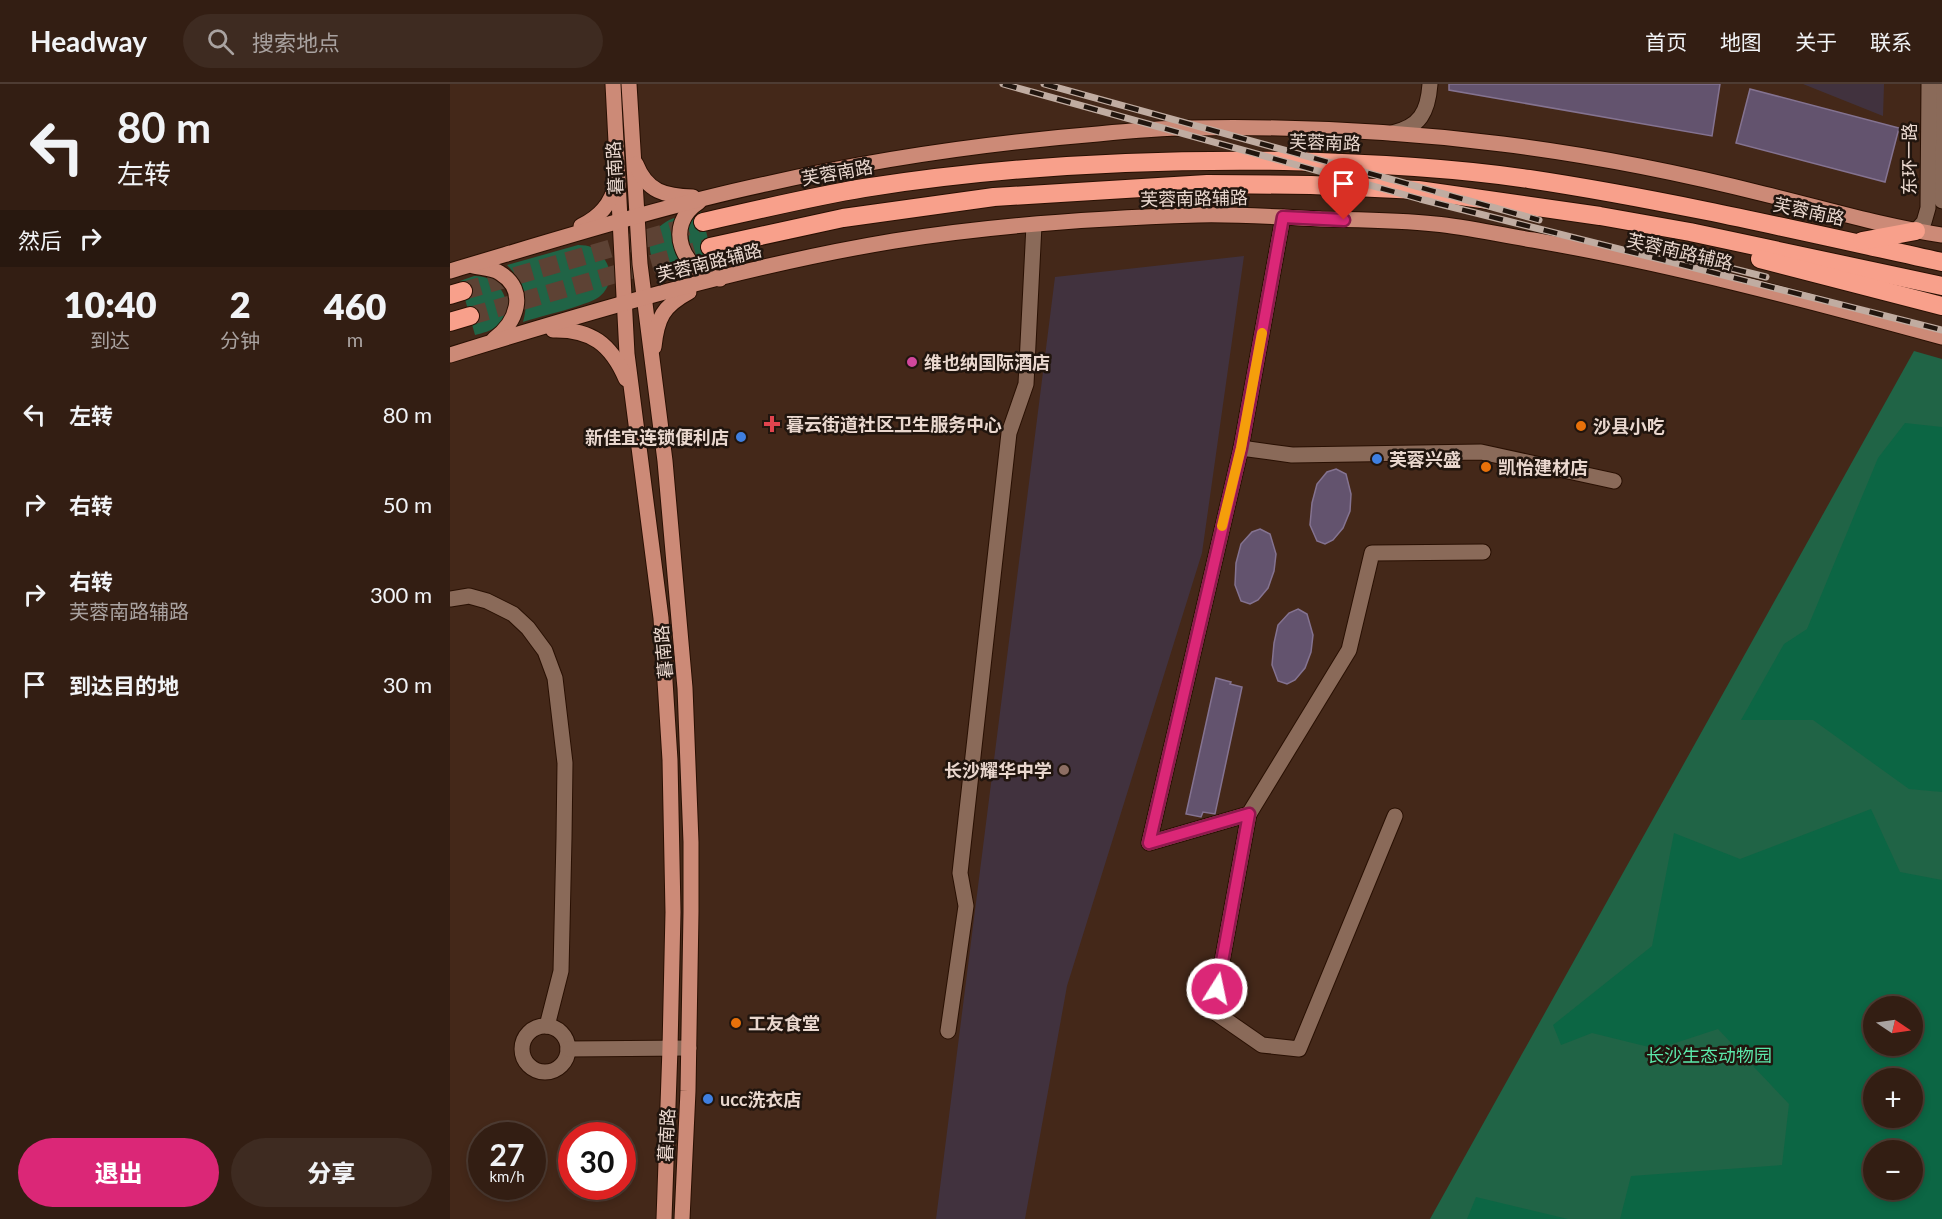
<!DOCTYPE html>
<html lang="zh">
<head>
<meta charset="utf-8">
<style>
	:root { --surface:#331e13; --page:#3e2b21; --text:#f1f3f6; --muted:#a9a2a0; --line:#4e3c33; --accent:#db2777 }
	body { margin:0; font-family:Lato,"Noto Sans SC",sans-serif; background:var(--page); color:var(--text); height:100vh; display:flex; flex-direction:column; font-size:22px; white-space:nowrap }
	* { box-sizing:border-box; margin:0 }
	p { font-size:20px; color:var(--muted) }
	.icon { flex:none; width:33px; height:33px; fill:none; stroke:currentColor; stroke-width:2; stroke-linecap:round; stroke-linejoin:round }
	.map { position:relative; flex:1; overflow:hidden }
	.drawer { display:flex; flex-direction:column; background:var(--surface); width:450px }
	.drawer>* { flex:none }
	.guide { background:#331e13; color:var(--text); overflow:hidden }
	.needle { width:39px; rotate:103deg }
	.tools { position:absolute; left:1413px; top:912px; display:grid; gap:12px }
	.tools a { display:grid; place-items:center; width:60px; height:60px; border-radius:50%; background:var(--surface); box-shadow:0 3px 9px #0003,0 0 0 2px var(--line); font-size:30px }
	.speed { position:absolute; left:18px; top:1038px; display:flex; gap:12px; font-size:30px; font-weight:700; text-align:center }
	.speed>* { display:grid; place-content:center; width:78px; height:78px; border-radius:50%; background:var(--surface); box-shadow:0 3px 9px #0003,0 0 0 2px var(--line); line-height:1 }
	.speed small { font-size:15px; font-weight:400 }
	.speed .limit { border:9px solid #d22; background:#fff; color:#111 }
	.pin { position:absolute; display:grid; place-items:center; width:51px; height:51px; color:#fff; margin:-62px -26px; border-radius:50% 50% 50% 0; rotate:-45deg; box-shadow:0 0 6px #0007 }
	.pin .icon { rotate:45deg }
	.me { position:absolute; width:66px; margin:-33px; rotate:10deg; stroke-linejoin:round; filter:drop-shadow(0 0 4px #0008) }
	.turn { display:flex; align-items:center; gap:21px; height:126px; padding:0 18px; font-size:27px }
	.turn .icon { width:78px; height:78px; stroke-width:2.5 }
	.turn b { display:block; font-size:42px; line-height:51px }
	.then { display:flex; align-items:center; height:57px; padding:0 18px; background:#0003; gap:12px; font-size:22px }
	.eta { display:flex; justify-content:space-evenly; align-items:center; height:102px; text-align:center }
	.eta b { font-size:36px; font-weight:800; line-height:42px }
	.cta { display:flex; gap:12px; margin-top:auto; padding:12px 18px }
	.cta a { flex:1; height:69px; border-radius:36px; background:var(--accent); color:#fff; font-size:24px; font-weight:800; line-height:69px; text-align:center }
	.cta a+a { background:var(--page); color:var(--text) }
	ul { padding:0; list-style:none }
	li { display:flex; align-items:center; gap:18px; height:90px; padding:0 18px }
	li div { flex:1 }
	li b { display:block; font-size:22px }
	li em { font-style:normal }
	header { display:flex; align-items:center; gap:36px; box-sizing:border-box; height:84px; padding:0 30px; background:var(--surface); border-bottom:2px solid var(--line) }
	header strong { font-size:28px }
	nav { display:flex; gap:33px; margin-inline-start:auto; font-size:21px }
	.search { width:420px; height:54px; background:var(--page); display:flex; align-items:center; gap:15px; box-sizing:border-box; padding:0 21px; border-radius:33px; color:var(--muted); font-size:22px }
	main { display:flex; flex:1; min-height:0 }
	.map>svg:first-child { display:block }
	.education { fill:#41323e }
	.green { fill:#206446; fill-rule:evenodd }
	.forest { fill:#0c6644; fill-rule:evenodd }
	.building { fill:#63536e; stroke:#847391; stroke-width:1.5 }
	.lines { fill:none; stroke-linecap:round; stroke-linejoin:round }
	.highway-tunnel { stroke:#5d4234; stroke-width:18; stroke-dasharray:18 9; stroke-linecap:butt }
	.minor-casing { stroke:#291003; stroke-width:17 }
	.major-casing { stroke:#291003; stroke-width:17 }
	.highway-casing { stroke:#291003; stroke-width:20 }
	.minor { stroke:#8a6a59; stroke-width:15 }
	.major { stroke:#cc8a77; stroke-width:15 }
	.highway { stroke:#f8a08b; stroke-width:18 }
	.rail-casing { stroke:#c0aca1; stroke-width:7 }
	.rail { stroke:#21150e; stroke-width:4.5; stroke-dasharray:14; stroke-linecap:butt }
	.route-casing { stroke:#8e194d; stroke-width:15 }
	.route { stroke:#db2777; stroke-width:10 }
	.slow { stroke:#f59e0b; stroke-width:10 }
	.hotel-dot { fill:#d1479c; stroke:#21150e; stroke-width:2 }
	.health-dot { fill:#e0444e; stroke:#21150e; stroke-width:2 }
	.food-dot { fill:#e8710a; stroke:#21150e; stroke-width:2 }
	.shop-dot { fill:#3f7fe0; stroke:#21150e; stroke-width:2 }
	.education-dot { fill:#8d6e63; stroke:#21150e; stroke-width:2 }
	.labels { text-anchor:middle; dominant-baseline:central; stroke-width:5; stroke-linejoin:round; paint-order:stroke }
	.street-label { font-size:18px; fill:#e9d7ce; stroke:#21150e }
	.poi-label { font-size:18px; font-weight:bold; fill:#e9d7ce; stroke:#21150e; text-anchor:start }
	.park-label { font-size:18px; fill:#5be7a9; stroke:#21150e }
</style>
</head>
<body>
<header>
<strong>Headway</strong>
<div class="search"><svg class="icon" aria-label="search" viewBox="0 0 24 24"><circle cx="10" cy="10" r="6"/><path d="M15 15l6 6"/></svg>搜索地点</div>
<nav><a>首页</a><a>地图</a><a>关于</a><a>联系</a></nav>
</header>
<main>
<section class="drawer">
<div class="guide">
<div class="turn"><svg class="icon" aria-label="left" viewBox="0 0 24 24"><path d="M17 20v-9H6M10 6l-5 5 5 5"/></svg><div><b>80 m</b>左转</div></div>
<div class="then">然后<svg class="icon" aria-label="right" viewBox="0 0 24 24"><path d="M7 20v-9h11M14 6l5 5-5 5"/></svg></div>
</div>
<div class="eta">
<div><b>10:40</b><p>到达</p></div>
<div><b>2</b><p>分钟</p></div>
<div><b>460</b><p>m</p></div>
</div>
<ul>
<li><svg class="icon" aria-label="left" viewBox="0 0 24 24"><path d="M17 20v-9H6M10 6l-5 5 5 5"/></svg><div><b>左转</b></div><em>80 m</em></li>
<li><svg class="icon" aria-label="right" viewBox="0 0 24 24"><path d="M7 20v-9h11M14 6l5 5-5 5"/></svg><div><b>右转</b></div><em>50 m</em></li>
<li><svg class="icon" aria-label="right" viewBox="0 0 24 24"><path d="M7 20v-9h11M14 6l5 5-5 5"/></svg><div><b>右转</b><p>芙蓉南路辅路</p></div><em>300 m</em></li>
<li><svg class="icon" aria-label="arrive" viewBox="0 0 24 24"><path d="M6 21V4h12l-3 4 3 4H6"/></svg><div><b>到达目的地</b></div><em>30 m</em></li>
</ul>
<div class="cta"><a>退出</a><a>分享</a></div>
</section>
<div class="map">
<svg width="1492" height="1135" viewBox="0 0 1492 1135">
	<rect width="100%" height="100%" fill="#442819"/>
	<!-- education -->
	<g class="education">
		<polygon points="1353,0 1434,0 1433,32"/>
		<polygon points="794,172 752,469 617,902 575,1135 486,1135 605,193"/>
	</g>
	<!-- green -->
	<g class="green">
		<path d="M251,127L265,183C241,186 237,156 239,138Z"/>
		<path d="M227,133C220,155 225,173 240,190C199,199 181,148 227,133Z"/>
		<path d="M128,161C141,161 148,165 155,176C163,188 161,204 149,213C136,222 91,232 73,238C80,214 73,198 57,181Z"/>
		<path d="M24,192C49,190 69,223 47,242C41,247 33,249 25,251L10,197Z"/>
		<path d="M1464,267L1492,275V1135H980ZM1424,922H1462V962H1424ZM1424,994H1462V1034H1424ZM1424,1066H1462V1106H1424Z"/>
	</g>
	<!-- forest -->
	<g class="forest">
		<polygon points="1455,339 1492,343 1492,708 1459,705 1363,636 1291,636 1334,560 1357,545 1428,374"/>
		<path d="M1421,725L1450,788L1492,796V1135H1170L1181,1092L1332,1081L1339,1020L1268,945L1207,965L1142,949L1111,961L1103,941L1202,862L1224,749L1290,775ZM1424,922H1462V962H1424ZM1424,994H1462V1034H1424ZM1424,1066H1462V1106H1424Z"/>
		<polygon points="1026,1113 1118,1135 1017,1135"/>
	</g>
	<!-- building -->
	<g class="building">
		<polygon points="999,0 1270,0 1262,52 999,6"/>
		<polygon points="1300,5 1449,44 1435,98 1286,59"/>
		<polygon points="886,385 896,390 901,410 900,427 893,444 883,456 875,460 867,457 860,441 862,419 867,400 877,388"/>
		<polygon points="810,445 820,450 826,470 824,487 818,504 808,516 800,520 791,517 785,501 786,479 791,460 802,448"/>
		<polygon points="848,525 857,530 863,551 861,568 855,584 845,596 837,600 828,597 822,581 824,559 828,541 839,529"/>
		<polygon points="766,594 781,598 780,600 792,603 765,730 753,728 751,733 736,730"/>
	</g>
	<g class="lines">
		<!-- highway-tunnel -->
		<g class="highway-tunnel">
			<polyline points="13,207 253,138"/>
			<polyline points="20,232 260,163"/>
		</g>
		<defs>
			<g id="minor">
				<polyline points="1491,0 1492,117"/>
				<path d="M942,49C970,43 978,28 980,0"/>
				<polyline points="833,133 791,364 699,759 799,730 899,566 922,469 1033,468"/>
				<polyline points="1466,147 1474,138 1478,124 1479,0"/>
				<polyline points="791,364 842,371 1031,368 1164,397"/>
				<polyline points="0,515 19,512 37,517 63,530 78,544 95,567 105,594 115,679 114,754 111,887 97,942"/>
				<polyline points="799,730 763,927 812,961 849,965 945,732"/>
				<circle cx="95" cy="965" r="23"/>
				<polyline points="498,947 516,822 510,789 559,349 576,300 584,141"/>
				<polyline points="118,965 239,964"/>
			</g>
			<g id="major">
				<polyline points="163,0 177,270 211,534 220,676 223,828 220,964 214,1135"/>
				<polyline points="179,0 190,180 215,377 235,604 241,758 241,828 238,1007 232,1135"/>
				<path d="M186,80C197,108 215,112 243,113"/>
				<path d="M249,118C213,141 232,188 270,195"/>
				<path d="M131,142C150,133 161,120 166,100"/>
				<path d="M23,182C33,184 43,184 50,189C79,207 66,239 44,255"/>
				<path d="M0,187C105,156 209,123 316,100C425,75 537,59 648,50C678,47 709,44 739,44C843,42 948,47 1052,60C1140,71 1227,88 1314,110C1373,124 1431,142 1492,151"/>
				<path d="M103,246C141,245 161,260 176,295"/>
				<path d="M204,263C207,234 213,222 239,208"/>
				<path d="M0,271C145,226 294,182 444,157C544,141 647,134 748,131C789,130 830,133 871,135C909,136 947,136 985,140C1018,143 1050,151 1083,156C1221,180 1357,216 1492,253"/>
			</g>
			<g id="highway">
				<path d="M253,138C307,126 360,113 414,104C553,82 693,75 834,77C916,79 998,83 1079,95C1218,116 1355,148 1492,178"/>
				<polyline points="1412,157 1466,147"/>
				<polyline points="260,163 393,134 544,113 757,100 861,101 968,106 1150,132 1240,148 1492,202"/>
				<polyline points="1310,175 1492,222"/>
				<polyline points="0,211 13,207"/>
				<polyline points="0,238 20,232"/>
			</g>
		</defs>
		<!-- minor casing -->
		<use href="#minor" class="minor-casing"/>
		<!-- major casing -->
		<use href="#major" class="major-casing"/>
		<!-- highway casing -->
		<use href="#highway" class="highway-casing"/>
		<!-- minor -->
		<use href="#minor" class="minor"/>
		<!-- major -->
		<use href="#major" class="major"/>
		<!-- highway -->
		<use href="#highway" class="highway"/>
		<defs>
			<g id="rail">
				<polyline points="553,0 970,115 1492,246"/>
				<polyline points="594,0 1089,136"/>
				<polyline points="1228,171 1316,193"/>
			</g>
		</defs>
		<!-- rail casing -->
		<use href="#rail" class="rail-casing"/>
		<!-- rail -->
		<use href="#rail" class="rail"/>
	</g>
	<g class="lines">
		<defs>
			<polyline id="route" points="767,905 799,730 699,759 791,364 833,133 894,136"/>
		</defs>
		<!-- route casing -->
		<use href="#route" class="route-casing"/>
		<!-- route -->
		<use href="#route" class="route"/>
		<!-- slow -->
		<polyline class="slow" points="772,442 791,364 812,249"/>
	</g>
	<!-- markers -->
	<circle class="hotel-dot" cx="462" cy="278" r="6"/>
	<path class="health-dot" d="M319 331h6v6h6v6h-6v6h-6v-6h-6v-6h6z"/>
	<g class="food-dot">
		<circle cx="1131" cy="342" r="6"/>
		<circle cx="1036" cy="383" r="6"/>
		<circle cx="286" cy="939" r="6"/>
	</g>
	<g class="shop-dot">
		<circle cx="291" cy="353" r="6"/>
		<circle cx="927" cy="375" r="6"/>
		<circle cx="258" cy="1015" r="6"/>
	</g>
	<circle class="education-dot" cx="614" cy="686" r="6"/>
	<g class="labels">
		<!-- street labels -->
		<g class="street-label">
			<text transform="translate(875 58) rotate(2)">芙蓉南路</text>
			<text transform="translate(1459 75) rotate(-90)">东环一路</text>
			<text transform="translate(164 84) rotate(-93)">暮南路</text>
			<text transform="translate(387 88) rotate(-10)">芙蓉南路</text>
			<text transform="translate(744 114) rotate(-1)">芙蓉南路辅路</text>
			<text transform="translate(1359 127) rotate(12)">芙蓉南路</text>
			<text transform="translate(1230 167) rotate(13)">芙蓉南路辅路</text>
			<text transform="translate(259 178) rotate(-14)">芙蓉南路辅路</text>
			<text transform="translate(213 568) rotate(-95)">暮南路</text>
			<text transform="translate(216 1051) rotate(-87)">暮南路</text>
		</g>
		<!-- poi labels -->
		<g class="poi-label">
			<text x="474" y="278">维也纳国际酒店</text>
			<text x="336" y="340">暮云街道社区卫生服务中心</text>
			<text x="1143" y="342">沙县小吃</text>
			<text x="279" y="353" text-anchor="end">新佳宜连锁便利店</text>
			<text x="939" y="375">芙蓉兴盛</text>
			<text x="1048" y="383">凯怡建材店</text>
			<text x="602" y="686" text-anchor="end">长沙耀华中学</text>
			<text x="298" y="939">工友食堂</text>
			<text x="270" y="1015">ucc洗衣店</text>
		</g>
		<!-- park labels -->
		<g class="park-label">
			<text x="1259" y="971">长沙生态动物园</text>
		</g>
	</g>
</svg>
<div class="tools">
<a><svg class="needle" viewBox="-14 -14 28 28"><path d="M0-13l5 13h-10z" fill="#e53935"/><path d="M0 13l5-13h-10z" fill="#a9a2a0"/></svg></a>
<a>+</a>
<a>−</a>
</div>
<div class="speed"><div>27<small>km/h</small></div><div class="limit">30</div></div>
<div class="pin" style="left:894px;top:136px;background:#d93025"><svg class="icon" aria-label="arrive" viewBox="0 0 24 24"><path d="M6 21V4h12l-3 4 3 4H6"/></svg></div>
<svg class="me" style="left:767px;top:905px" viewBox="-20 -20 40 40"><circle r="17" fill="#db2777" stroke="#fff" stroke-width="3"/><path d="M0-11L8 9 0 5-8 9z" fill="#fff"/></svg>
</div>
</main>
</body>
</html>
